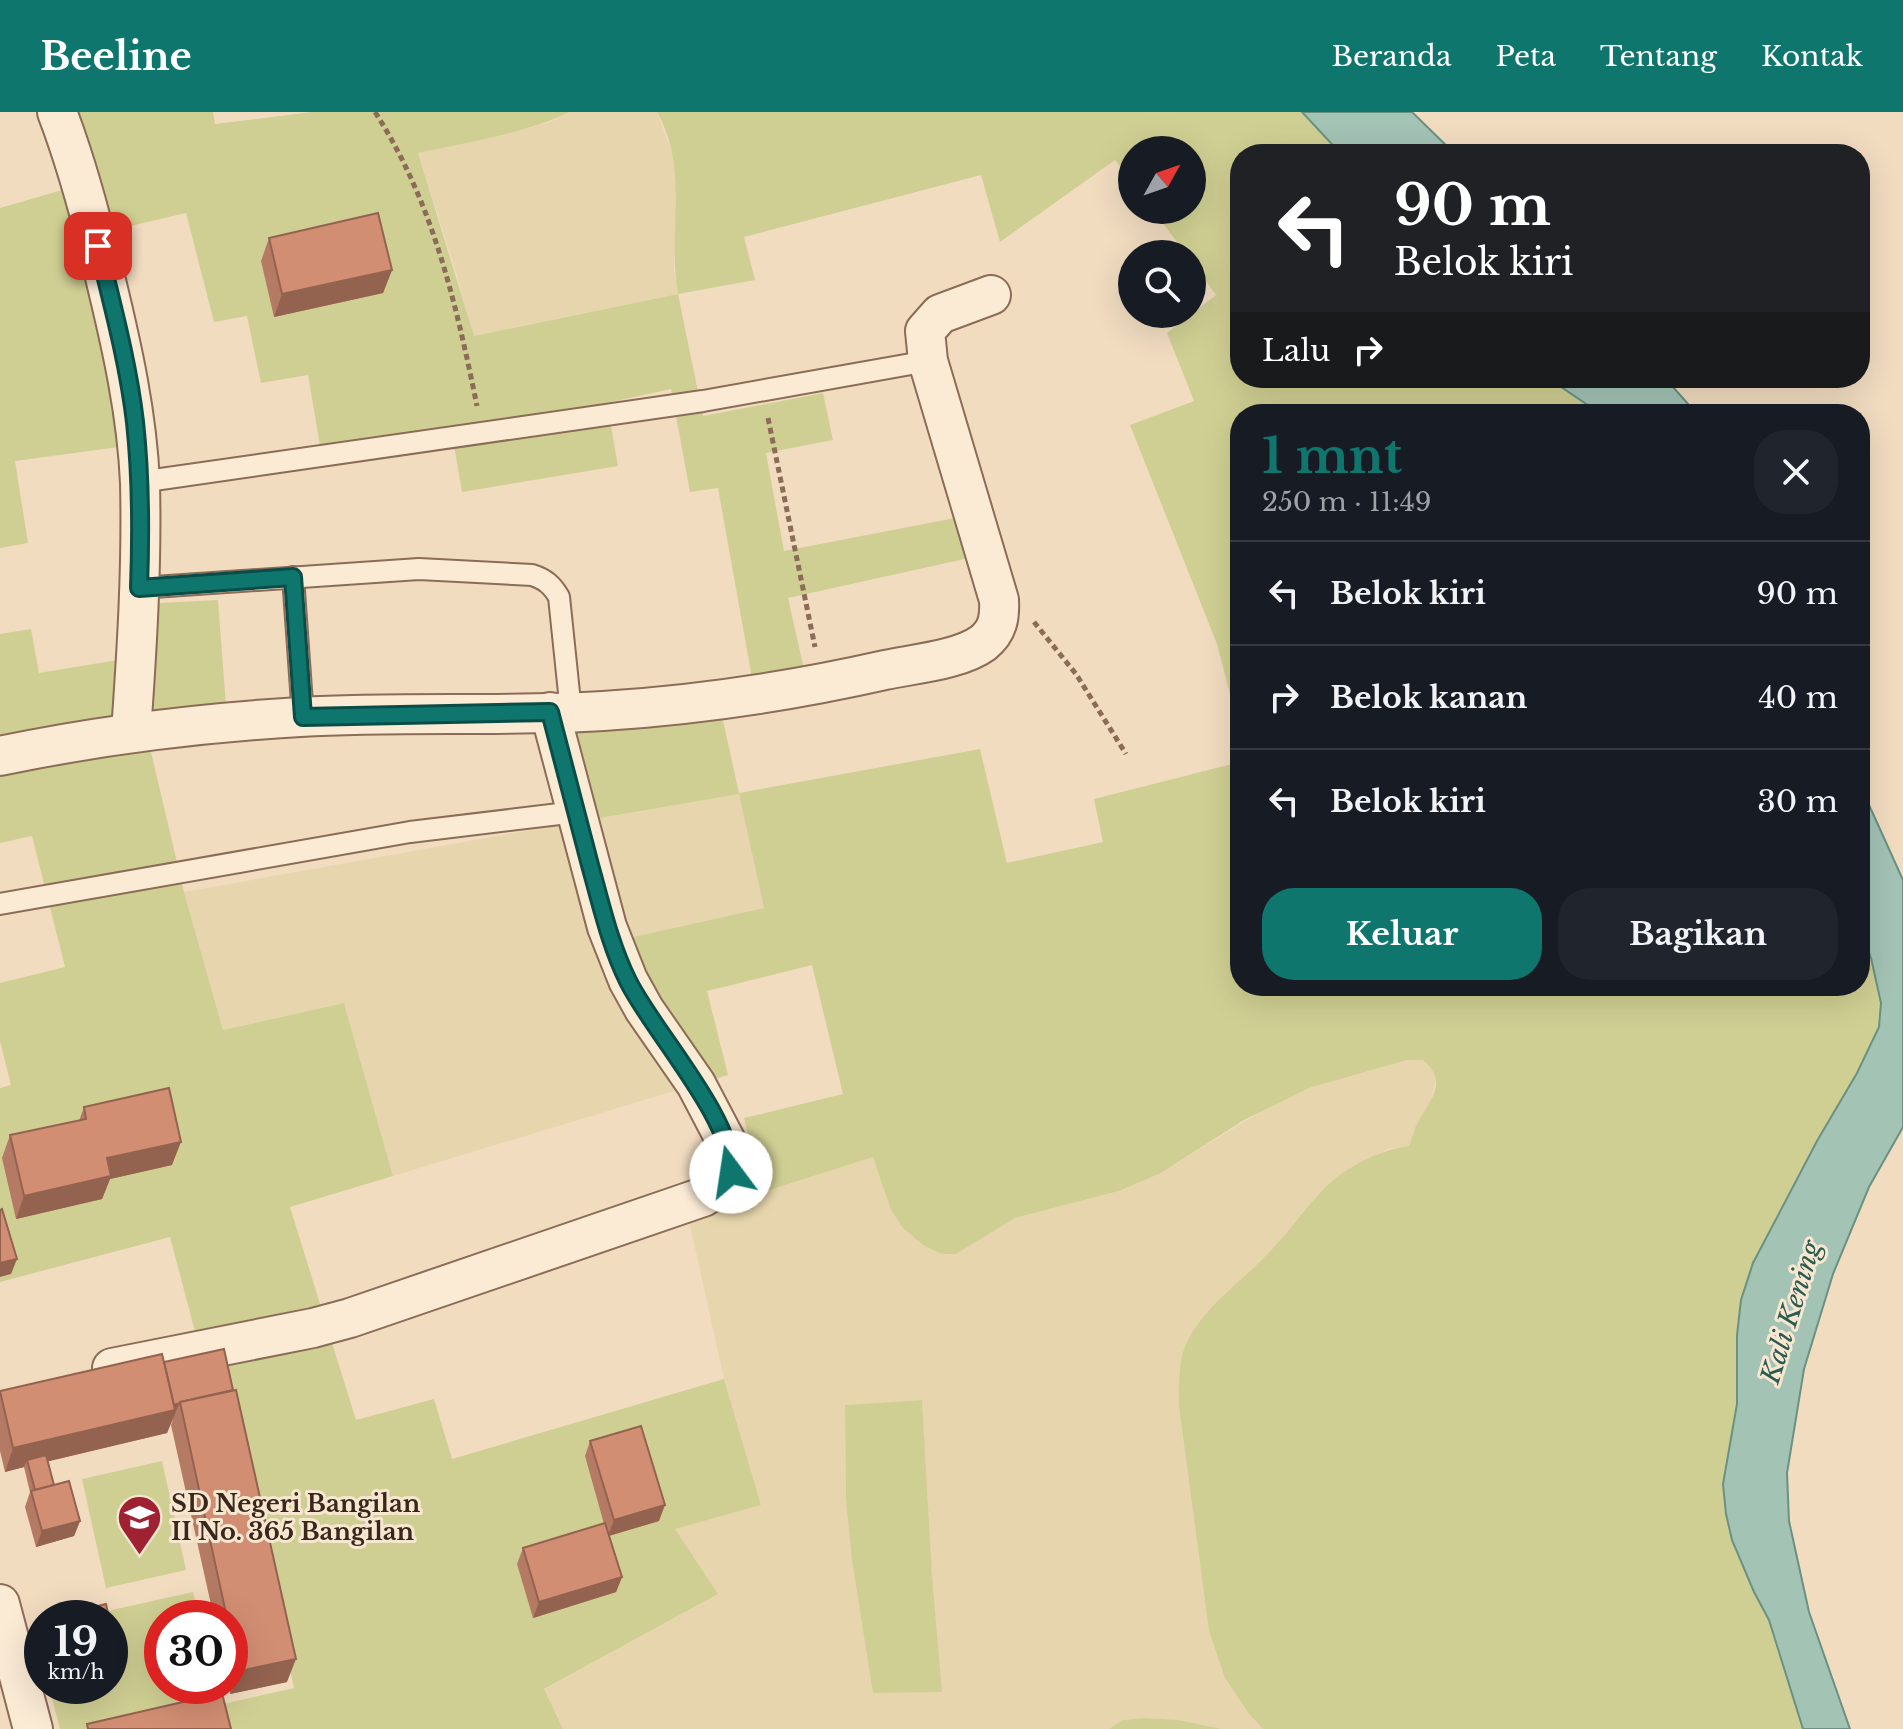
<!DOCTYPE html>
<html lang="id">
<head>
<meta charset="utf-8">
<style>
	:root { --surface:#171b24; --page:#20242c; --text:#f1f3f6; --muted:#9ea1a6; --line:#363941; --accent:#0f766e }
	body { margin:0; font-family:"Libre Baskerville",serif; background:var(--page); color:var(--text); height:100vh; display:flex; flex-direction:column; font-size:30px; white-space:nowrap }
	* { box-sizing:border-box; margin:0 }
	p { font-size:26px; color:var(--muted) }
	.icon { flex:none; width:44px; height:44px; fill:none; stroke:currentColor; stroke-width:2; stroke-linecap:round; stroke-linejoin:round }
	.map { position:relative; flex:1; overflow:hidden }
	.panel { position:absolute; left:1230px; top:292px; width:640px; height:592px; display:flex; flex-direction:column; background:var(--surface); border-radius:32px; box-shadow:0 8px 32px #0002 }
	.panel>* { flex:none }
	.banner { position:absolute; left:1230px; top:32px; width:640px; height:244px; border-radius:32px; box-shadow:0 8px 32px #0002; background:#202124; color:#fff; overflow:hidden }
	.needle { width:52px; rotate:50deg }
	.fabs { position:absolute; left:1118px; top:24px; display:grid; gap:16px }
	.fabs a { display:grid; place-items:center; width:88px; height:88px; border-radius:50%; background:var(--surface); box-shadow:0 8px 32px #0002; font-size:40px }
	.speed { position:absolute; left:24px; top:1488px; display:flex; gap:16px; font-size:40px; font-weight:700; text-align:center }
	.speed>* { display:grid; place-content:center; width:104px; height:104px; border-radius:50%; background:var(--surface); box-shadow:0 8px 32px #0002; line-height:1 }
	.speed small { font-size:20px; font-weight:400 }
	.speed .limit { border:12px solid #d22; background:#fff; color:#111 }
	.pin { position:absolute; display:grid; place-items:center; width:68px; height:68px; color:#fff; margin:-34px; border-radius:16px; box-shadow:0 4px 12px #0006 }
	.me { position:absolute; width:88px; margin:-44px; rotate:346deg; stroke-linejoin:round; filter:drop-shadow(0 0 6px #0008) }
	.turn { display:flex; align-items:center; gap:28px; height:168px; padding:0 32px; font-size:36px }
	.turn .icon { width:104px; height:104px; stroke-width:2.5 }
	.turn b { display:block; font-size:56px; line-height:68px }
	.then { display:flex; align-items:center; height:76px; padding:0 32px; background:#0003; gap:16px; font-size:30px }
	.round { display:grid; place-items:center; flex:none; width:84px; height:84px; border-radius:32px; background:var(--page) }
	.summary { display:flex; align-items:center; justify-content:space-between; height:136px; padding:0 32px }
	h1 { font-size:48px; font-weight:800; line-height:60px; color:var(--accent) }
	.primary-button { display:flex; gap:16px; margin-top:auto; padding:16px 32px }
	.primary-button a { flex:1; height:92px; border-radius:32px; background:var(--accent); color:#fff; font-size:32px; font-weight:800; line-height:92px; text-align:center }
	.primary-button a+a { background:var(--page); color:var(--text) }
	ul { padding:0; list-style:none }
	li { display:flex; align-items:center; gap:24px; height:104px; padding:0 32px; border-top:2px solid var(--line) }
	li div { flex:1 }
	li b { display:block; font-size:30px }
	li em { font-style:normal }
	header { display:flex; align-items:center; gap:48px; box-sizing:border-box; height:112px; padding:0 40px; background:var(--accent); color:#fff }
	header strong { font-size:38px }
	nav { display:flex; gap:44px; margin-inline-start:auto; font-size:28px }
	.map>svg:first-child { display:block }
	.farmland { fill:#e7d6ad; fill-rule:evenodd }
	.green { fill:#d0cf93 }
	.water { fill:#a3c3b5; stroke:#6a9182; stroke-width:2 }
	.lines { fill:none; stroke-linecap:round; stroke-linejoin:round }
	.service-casing { stroke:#8b6c57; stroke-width:24 }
	.minor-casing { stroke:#8b6c57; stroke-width:42 }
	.path { stroke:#8b6c57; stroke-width:5; stroke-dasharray:6 4; stroke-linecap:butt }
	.service { stroke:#fbead4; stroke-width:20 }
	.minor { stroke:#fbead4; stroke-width:38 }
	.wall { fill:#b57a63 }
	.shaded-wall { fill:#936350 }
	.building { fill:#d28e73; stroke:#936350; stroke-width:2 }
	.route-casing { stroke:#0a4d48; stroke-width:20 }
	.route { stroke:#0f766e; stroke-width:14 }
	.labels { text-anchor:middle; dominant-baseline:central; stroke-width:6; stroke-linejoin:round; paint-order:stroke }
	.poi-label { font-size:24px; font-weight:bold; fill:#3a271c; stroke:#f8e7d0; text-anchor:start }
	.water-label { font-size:26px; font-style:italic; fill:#2a5b51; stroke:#f8e7d0 }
</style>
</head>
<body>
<header>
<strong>Beeline</strong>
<nav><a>Beranda</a><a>Peta</a><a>Tentang</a><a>Kontak</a></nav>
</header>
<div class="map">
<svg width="1903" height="1617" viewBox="0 0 1903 1617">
	<rect width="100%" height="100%" fill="#f1dcc0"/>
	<!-- farmland -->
	<g class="farmland">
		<polygon points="570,0 657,0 673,43 677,72 674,158 678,182 473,224 456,160 418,41 517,19 550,10"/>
		<polygon points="739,681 764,796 624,899 677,978 393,1064 344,891 223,918 184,780"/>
		<path d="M1407,948H1424L1432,955L1436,966L1430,993L1419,1009L1409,1034L1388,1037L1341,1062L1315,1087L1275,1135L1186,1232L1179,1257V1295L1209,1519L1249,1602L1263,1617H1222L1179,1608L1145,1606L1122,1608L1109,1617H563L543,1578L718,1482L674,1417L761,1393L724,1267L688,1104L873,1044L891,1098L990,1119L1015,1106L1119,1079L1161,1061L1276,990L1309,976ZM922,1288L926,1380L932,1464L846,1388L845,1293Z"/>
	</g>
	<!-- green -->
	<g class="green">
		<path d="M71,0H213L215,12L312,0H570C523,22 469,30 418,41L474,224L678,182C667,119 690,59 657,0H1302L1341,42H1240V266H1548L1601,302H1240V620L1217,532L1130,313L1194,289L1167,221L1216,183L1192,150V142H1186L1153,98H1192V38H1132V70L1115,48L1000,130L981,63L744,125L755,168L678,182L703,304L823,281L833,328L766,341L784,439L960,405L969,446L788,486L804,557L752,566L718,376L690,380L671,277L607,291L618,354L462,380L451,316L320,334L308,263L261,271L247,204L214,210L186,101L79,126L112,281L119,335L15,349L28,431L0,436V96L93,69Z"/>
		<polygon points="218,488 228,620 148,627 184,780 223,918 344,891 393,1064 290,1095 356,1308 434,1287 452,1347 724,1267 761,1393 675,1417 718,1482 544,1577 563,1617 60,1617 49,1574 110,1574 110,1506 76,1506 193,1480 199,1506 162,1506 162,1574 214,1574 219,1593 294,1576 221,1246 203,1250 170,1125 0,1170 0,976 11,973 0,929 0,871 65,855 32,724 0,731 0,522 31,517 39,561 154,542 159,491"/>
		<path d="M720,595L739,681L980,637L1007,751L1103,730L1094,687L1240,650V874H1860V814L1871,846L1881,891L1879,915L1857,961L1817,1029L1753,1151L1741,1188L1737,1223V1292L1723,1372L1754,1480L1769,1508L1803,1617H1263L1249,1602L1225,1566L1209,1519L1179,1295C1179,1272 1177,1249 1188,1228C1208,1190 1247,1166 1275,1134C1297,1111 1315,1081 1341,1062C1361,1048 1385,1037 1409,1034C1412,1026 1414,1017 1418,1010C1430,988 1449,970 1423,948H1407L1309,976L1244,1008L1161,1061L1119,1079L1015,1106L956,1142H942L923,1133L903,1116L891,1098L873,1045L763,1080L744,1006L843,982L812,853L707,879L728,963L677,978L624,899L593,834L764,796L739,682L594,707L570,613Z"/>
		<polygon points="922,1288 932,1464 942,1580 873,1581 852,1448 846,1388 845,1293"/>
		<polygon points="162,1349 186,1458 106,1476 82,1367"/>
		<polygon points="1145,1606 1179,1608 1222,1617 1109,1617 1122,1608"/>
	</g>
	<!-- water -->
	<g class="water">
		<polygon points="1302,0 1412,0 1455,42 1341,42"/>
		<polygon points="1548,266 1665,266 1697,302 1601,302"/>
		<polygon points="1860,673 1903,768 1903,1015 1869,1075 1833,1162 1804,1257 1787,1361 1789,1409 1809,1500 1850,1617 1803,1617 1769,1508 1754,1480 1732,1428 1726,1402 1723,1372 1737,1292 1737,1223 1741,1188 1753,1151 1817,1029 1857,961 1879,915 1881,891 1871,846 1860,814"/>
	</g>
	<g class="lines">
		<defs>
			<g id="service">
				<polyline points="140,370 703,289 928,249"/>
				<polyline points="293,465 303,605"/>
				<path d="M139,476L419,457L532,463C545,467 552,473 559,485L571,600"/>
				<polyline points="0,792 410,720 576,700"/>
			</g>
			<g id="minor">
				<path d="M57,0C78,55 93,112 106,169C122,235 137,302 140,371C142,454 137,537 131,620"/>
				<path d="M0,644C100,623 199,611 300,605C401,599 502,605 603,599C698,593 792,579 885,558C913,552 960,548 983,531C998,519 1000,505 999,488L928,249L925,219L940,202L991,183"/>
				<polyline points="112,1256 313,1216 350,1206 703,1085 726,1071 731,1060 732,1047 728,1033 696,972 644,897 628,868 607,815 550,600"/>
				<polyline points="0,1492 33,1617"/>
			</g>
		</defs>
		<!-- service casing -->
		<use href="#service" class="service-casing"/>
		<!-- minor casing -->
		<use href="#minor" class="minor-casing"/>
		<!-- path -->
		<g class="path">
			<path d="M375,0C433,90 456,191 477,294"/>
			<polyline points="768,306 815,535"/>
			<polyline points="1034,510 1076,562 1126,642"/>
		</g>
		<!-- service -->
		<use href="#service" class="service"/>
		<!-- minor -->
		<use href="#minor" class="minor"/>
	</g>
	<!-- wall -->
	<g class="wall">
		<polygon points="269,126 392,158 383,181 274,205 261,149"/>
		<polygon points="84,995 172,1053 110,1067 102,1087 16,1107 2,1046 10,1023 79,1009"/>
		<polygon points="164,1250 287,1570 230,1582 229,1574 230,1574 230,1506 214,1506 171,1313 173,1307 172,1308 167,1321 48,1349 54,1373 80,1409 74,1424 36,1435 25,1395 30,1380 24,1355 5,1360 0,1339 0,1279"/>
		<polygon points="590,1329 659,1409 609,1424 622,1465 616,1480 533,1506 517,1452 523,1436 604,1412 585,1344"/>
	</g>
	<!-- shaded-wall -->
	<g class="shaded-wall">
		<polygon points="392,158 383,181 274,205 282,182"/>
		<polygon points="181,1030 172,1053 110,1067 102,1087 16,1107 24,1084 107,1046"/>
		<polygon points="17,1147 11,1162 0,1165 0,1151"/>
		<polygon points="179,1292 167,1321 29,1354 27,1348 24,1355 5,1360 13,1336"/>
		<polygon points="665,1393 659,1409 608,1424 614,1408"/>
		<polygon points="80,1409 74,1424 36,1435 42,1419"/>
		<polygon points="622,1465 616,1480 533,1506 539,1490"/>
		<polygon points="118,1540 112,1556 110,1556 110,1542"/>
		<polygon points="296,1547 287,1570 230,1582 239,1559"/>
	</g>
	<!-- building -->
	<g class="building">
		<polygon points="378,101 392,158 282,182 269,126"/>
		<polygon points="169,976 181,1030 107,1046 111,1064 24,1084 10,1023 86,1007 84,995"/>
		<polygon points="2,1097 17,1147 0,1151 0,1098"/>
		<polygon points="224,1237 233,1278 180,1290 180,1291 174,1293 164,1250"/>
		<polygon points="162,1242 175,1298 13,1336 0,1279"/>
		<polygon points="236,1278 296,1547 239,1559 230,1519 230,1506 227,1506 180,1290"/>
		<polygon points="641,1314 665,1393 614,1408 590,1329"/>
		<polygon points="46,1343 54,1373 35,1378 27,1348"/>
		<polygon points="69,1369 80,1409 42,1419 31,1379"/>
		<polygon points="605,1411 622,1465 539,1490 523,1436"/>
		<polygon points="106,1492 109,1506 57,1506 56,1504"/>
		<polygon points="110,1509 118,1540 110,1542"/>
		<polygon points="222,1581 231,1617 88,1617 87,1612"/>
	</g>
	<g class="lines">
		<defs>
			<path id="route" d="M98,134C112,192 128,250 135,310C141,365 141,421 139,476L293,465L303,605L550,600C563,651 577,702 590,753C601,792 610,833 628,869C652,918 735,1009 731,1060"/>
		</defs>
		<!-- route casing -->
		<use href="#route" class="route-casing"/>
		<!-- route -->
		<use href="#route" class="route"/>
	</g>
	<!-- icons -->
	<defs>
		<symbol id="school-pin" viewBox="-11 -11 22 30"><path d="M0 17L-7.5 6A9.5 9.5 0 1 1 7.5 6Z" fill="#9f2233" stroke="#f8e7d0"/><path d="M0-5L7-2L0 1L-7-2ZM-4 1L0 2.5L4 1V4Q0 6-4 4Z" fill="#fff"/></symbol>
	</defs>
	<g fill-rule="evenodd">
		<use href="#school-pin" x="114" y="1380" width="51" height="69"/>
	</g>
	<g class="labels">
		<!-- poi labels -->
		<g class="poi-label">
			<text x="171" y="1391">SD Negeri Bangilan<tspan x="171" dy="28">II No. 365 Bangilan</tspan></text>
		</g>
		<!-- water labels -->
		<g class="water-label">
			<text transform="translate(1791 1200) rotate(-73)">Kali Kening</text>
		</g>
	</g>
</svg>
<div class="fabs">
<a><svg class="needle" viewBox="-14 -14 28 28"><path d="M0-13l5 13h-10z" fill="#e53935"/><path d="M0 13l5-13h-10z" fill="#9ea1a6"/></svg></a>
<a><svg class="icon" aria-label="search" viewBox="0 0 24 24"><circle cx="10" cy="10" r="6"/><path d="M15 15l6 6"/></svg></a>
</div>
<div class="speed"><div>19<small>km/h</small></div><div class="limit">30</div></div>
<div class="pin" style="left:98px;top:134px;background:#d93025"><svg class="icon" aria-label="arrive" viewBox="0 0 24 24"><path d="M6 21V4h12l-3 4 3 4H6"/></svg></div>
<svg class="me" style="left:731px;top:1060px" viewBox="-20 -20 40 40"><circle r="19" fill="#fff"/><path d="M0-13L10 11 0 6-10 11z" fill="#0f766e"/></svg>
<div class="banner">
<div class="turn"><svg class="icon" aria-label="left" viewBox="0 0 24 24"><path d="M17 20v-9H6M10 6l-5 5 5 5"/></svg><div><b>90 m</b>Belok kiri</div></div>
<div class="then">Lalu<svg class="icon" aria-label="right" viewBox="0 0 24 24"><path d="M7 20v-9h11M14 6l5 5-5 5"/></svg></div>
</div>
<section class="panel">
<div class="summary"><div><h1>1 mnt</h1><p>250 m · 11:49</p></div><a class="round"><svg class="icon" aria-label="close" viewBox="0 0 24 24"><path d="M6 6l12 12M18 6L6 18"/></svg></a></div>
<ul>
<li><svg class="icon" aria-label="left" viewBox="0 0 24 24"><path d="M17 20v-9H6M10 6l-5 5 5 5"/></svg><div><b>Belok kiri</b></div><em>90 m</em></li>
<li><svg class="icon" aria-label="right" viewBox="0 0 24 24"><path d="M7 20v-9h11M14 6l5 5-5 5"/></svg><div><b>Belok kanan</b></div><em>40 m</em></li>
<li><svg class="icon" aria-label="left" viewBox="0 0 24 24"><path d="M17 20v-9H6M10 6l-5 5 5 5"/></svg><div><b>Belok kiri</b></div><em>30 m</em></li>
</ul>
<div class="primary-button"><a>Keluar</a><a>Bagikan</a></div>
</section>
</div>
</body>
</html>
